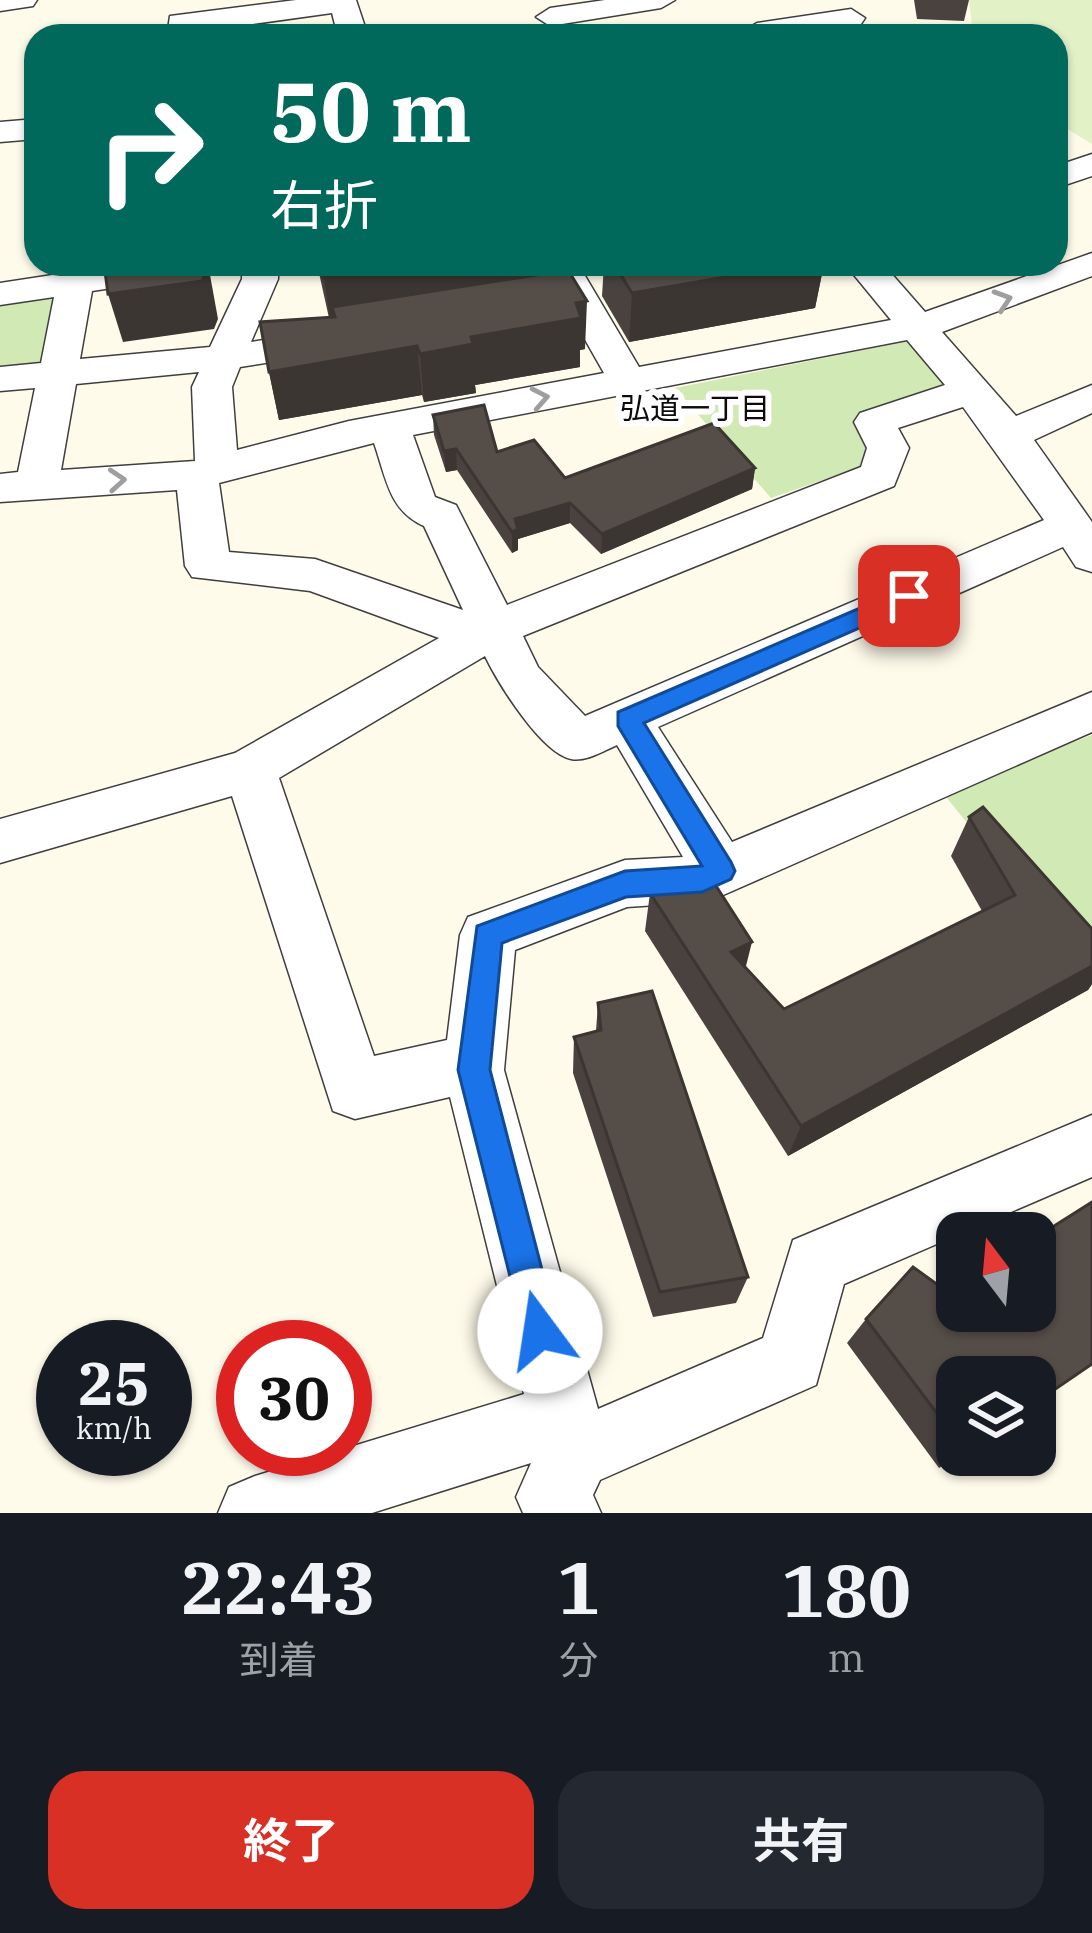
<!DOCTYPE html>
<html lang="ja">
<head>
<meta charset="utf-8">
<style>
	:root { --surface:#171b24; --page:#242831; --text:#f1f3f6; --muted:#9ea1a6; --accent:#d93025 }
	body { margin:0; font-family:"IBM Plex Serif","Noto Sans JP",serif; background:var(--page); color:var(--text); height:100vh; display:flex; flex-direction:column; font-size:45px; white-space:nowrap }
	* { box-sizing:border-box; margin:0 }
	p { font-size:39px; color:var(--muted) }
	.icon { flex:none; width:66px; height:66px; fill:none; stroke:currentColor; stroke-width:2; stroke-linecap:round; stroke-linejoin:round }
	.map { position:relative; height:1513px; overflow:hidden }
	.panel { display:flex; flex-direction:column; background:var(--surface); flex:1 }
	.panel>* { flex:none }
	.banner { position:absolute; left:24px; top:24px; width:1044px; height:252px; border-radius:36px; box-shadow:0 3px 9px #0004; background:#00695c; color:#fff; overflow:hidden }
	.needle { width:78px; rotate:344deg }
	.tools { position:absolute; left:936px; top:1212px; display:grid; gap:24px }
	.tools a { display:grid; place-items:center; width:120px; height:120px; border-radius:24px; background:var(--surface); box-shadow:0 3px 9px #0004; font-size:60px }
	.speed { position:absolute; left:36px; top:1320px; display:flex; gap:24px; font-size:60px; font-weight:700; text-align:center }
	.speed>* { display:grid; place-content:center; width:156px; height:156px; border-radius:50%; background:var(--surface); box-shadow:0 3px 9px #0004; line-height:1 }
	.speed small { font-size:30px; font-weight:400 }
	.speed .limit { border:18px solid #d22; background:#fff; color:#111 }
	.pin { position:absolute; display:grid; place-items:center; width:102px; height:102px; color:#fff; margin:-51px; border-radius:24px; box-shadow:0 6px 18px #0006 }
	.me { position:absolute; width:132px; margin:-66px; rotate:346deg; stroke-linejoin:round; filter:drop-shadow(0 0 9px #0008) }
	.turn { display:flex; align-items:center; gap:42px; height:252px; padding:0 48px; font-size:54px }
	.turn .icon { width:156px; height:156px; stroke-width:2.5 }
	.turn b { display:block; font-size:84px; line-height:102px }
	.eta { display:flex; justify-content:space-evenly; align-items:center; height:204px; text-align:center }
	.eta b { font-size:72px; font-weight:700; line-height:84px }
	.action { display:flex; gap:24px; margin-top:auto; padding:24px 48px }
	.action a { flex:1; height:138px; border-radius:36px; background:var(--accent); color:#fff; font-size:48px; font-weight:700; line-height:138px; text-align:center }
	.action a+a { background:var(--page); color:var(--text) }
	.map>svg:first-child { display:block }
	.green { fill:#d1e9b5 }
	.pitch { fill:#e3f1c7 }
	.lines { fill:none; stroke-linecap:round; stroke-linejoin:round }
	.minor-casing { stroke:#3f3f3f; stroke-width:3 }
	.minor { fill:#fff; fill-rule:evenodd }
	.wall { fill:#49423e }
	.shaded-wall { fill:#3c3632 }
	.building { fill:#554d48; stroke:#3c3632; stroke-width:3 }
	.oneway { stroke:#9e9e9e }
	.route { fill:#1a73e8; stroke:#114b97; stroke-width:3 }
	.labels { text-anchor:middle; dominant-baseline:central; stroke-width:12; stroke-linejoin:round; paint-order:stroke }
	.far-neighbourhood-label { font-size:30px; fill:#0c0c0c; stroke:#fff }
</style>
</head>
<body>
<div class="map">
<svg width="1092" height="1513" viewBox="0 0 1092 1513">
	<rect width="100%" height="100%" fill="#fffbeb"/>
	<!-- green -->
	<g class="green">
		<polygon points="66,296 53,362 0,374 0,304"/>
		<polygon points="914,340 953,387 856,417 872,447 863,466 771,498 675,388"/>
		<polygon points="1092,735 1092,977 942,792"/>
	</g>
	<!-- pitch -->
	<polygon class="pitch" points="969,0 1092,0 1092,144 1056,122 1056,36 934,33 972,26"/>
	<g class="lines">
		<defs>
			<g id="minor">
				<polygon points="0,0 37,0 33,6 0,11"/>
				<polygon points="296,0 356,0 368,36 338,36 332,13 167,36 170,16"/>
				<polygon points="605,0 675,0 661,8 550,26 536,17 550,8"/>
				<polygon points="851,9 865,18 861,24 789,36 742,32 757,23"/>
				<polygon points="36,119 36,139 0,142 0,122"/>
				<polygon points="1092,154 1092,176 1056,188 1056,166"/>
				<path d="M1092,253V276L942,332L1016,416L1092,385V413L1034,440L1092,522V572L1076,567L1063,547L658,727L732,842L1092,692V732L721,896L702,902L627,907L515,950L504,1070L598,1409L763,1338L793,1240L1092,1115V1177L844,1284L816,1385L600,1480L593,1495L601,1513H523L516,1497L531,1463L372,1513H218L229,1487L255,1476L524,1394L450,1097L355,1119L333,1111L232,796L0,863V819L235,753L439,638L310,591L192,577L185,566L177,490L0,502V474L18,472L35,388L0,391V367L41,363L54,297L0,305V283L59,274L61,264H97L96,268L217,264L199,275L92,291L80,359L210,347L242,279V264H278V279L251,342L331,329L350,341L331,353L240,367L232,387L237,450L349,421L604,373L542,264H578L639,367L891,320L845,264H883L925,312ZM907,340L945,385L860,413L854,422L867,448L861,467L507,605L456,505L435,497L413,435ZM199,372L192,387L195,461L61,470L76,384ZM963,407L1044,520L585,716L538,667L523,636L894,486L909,448L898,428ZM374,443C386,477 389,511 424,526L463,610L315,559L229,552L219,483ZM485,656C498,683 541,753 571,759C586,762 603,751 617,745L683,857L625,860L468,917L460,935L447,1040L374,1056L279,778Z"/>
			</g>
		</defs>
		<!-- minor casing -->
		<use href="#minor" class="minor-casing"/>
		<!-- minor -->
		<use href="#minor" class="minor"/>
	</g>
	<!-- wall -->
	<g class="wall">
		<polygon points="914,0 969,0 964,21 917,19"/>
		<polygon points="317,264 549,264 549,273 585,349 580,350 580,367 475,385 476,393 424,402 422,395 279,420 269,372 329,318"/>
		<polygon points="604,264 824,264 815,308 629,342 602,296"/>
		<polygon points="433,415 497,452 565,478 755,468 752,489 601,554 570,523 518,539 518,550 512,553 457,470 446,472 434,435"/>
		<polygon points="969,817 1092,929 1092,984 1088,990 788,1156 645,931 650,893 671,889 784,1009 982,911 951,856"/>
		<polygon points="598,1003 748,1277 736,1303 653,1317 573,1073 574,1037 596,1031"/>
		<polygon points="866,1319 957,1377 957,1455 960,1455 939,1468 847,1343"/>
	</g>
	<!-- shaded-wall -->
	<g class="shaded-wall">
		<polygon points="208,264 218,319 214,329 123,342 108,294"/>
		<polygon points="410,264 549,264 549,290 332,307 335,325 331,326 324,278"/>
		<polygon points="802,264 824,264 815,308 629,342 632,293"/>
		<polygon points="587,301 585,349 580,350 580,367 475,385 476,393 424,402 420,354 576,303"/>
		<polygon points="417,346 422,395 279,420 269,372"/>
		<polygon points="456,449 457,470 446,472 444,451"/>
		<polygon points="755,468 752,489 601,554 602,534"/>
		<polygon points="570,503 570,523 518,539 518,550 512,553 512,532 515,519"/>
		<polygon points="752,942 743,978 731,952"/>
		<polygon points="1092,966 1092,984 1088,990 788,1156 801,1126"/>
	</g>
	<!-- building -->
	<g class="building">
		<polygon points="104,264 206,264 207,271 202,281 108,294"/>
		<polygon points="320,264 410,264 324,278"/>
		<polygon points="614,264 802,264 632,293"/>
		<polygon points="568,270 587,301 576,303 581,318 471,337 473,344 420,354 417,346 269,372 260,322 335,317 332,307"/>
		<polygon points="484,405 497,452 534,440 565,478 714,423 755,468 602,534 570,503 515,519 518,529 512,532 456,449 444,451 433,415"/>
		<polygon points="983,807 1092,929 1092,966 801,1126 650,893 665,882 671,889 709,875 752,942 731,952 784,1009 1015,895 969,817"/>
		<polygon points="652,991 748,1277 660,1292 574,1037 601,1030 598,1003"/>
		<polygon points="1092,1202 1092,1364 1035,1403 1035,1377 957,1377 957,1440 866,1319 913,1267 949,1293 957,1287 957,1311 1035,1311 1035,1238"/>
	</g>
	<!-- one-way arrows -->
	<defs><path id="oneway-chevron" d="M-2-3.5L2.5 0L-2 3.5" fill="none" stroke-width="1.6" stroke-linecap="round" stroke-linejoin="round" transform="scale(3)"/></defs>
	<g class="oneway">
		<use href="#oneway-chevron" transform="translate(1003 300) rotate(-18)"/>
		<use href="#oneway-chevron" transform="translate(540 398) rotate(-11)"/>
		<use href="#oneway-chevron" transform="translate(117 480) rotate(-4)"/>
	</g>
	<!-- route -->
	<polygon class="route" points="909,587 921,596 918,602 644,723 731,862 735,871 731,879 702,892 626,897 502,943 490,1070 558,1331 553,1344 540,1349 527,1344 458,1070 477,926 625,871 702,866 618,726 618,712"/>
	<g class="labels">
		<!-- far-neighbourhood labels -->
		<g class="far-neighbourhood-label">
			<text x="695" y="407">弘道一丁目</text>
		</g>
	</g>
</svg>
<div class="tools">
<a><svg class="needle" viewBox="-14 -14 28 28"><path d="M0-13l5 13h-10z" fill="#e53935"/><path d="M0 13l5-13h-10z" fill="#9ea1a6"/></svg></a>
<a><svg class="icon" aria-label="layers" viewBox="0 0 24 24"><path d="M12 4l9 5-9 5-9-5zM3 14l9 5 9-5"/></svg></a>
</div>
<div class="speed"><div>25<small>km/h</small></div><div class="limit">30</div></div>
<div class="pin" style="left:909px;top:596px;background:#d93025"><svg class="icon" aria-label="arrive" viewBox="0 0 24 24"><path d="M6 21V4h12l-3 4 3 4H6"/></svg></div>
<svg class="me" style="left:540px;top:1331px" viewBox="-20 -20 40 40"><circle r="19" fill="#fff"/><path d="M0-13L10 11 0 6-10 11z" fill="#1a73e8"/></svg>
<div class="banner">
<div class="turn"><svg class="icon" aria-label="right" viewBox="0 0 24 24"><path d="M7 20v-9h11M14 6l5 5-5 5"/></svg><div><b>50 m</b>右折</div></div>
</div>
</div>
<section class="panel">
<div class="eta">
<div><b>22:43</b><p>到着</p></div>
<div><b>1</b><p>分</p></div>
<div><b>180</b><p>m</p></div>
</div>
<div class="action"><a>終了</a><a>共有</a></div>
</section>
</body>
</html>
